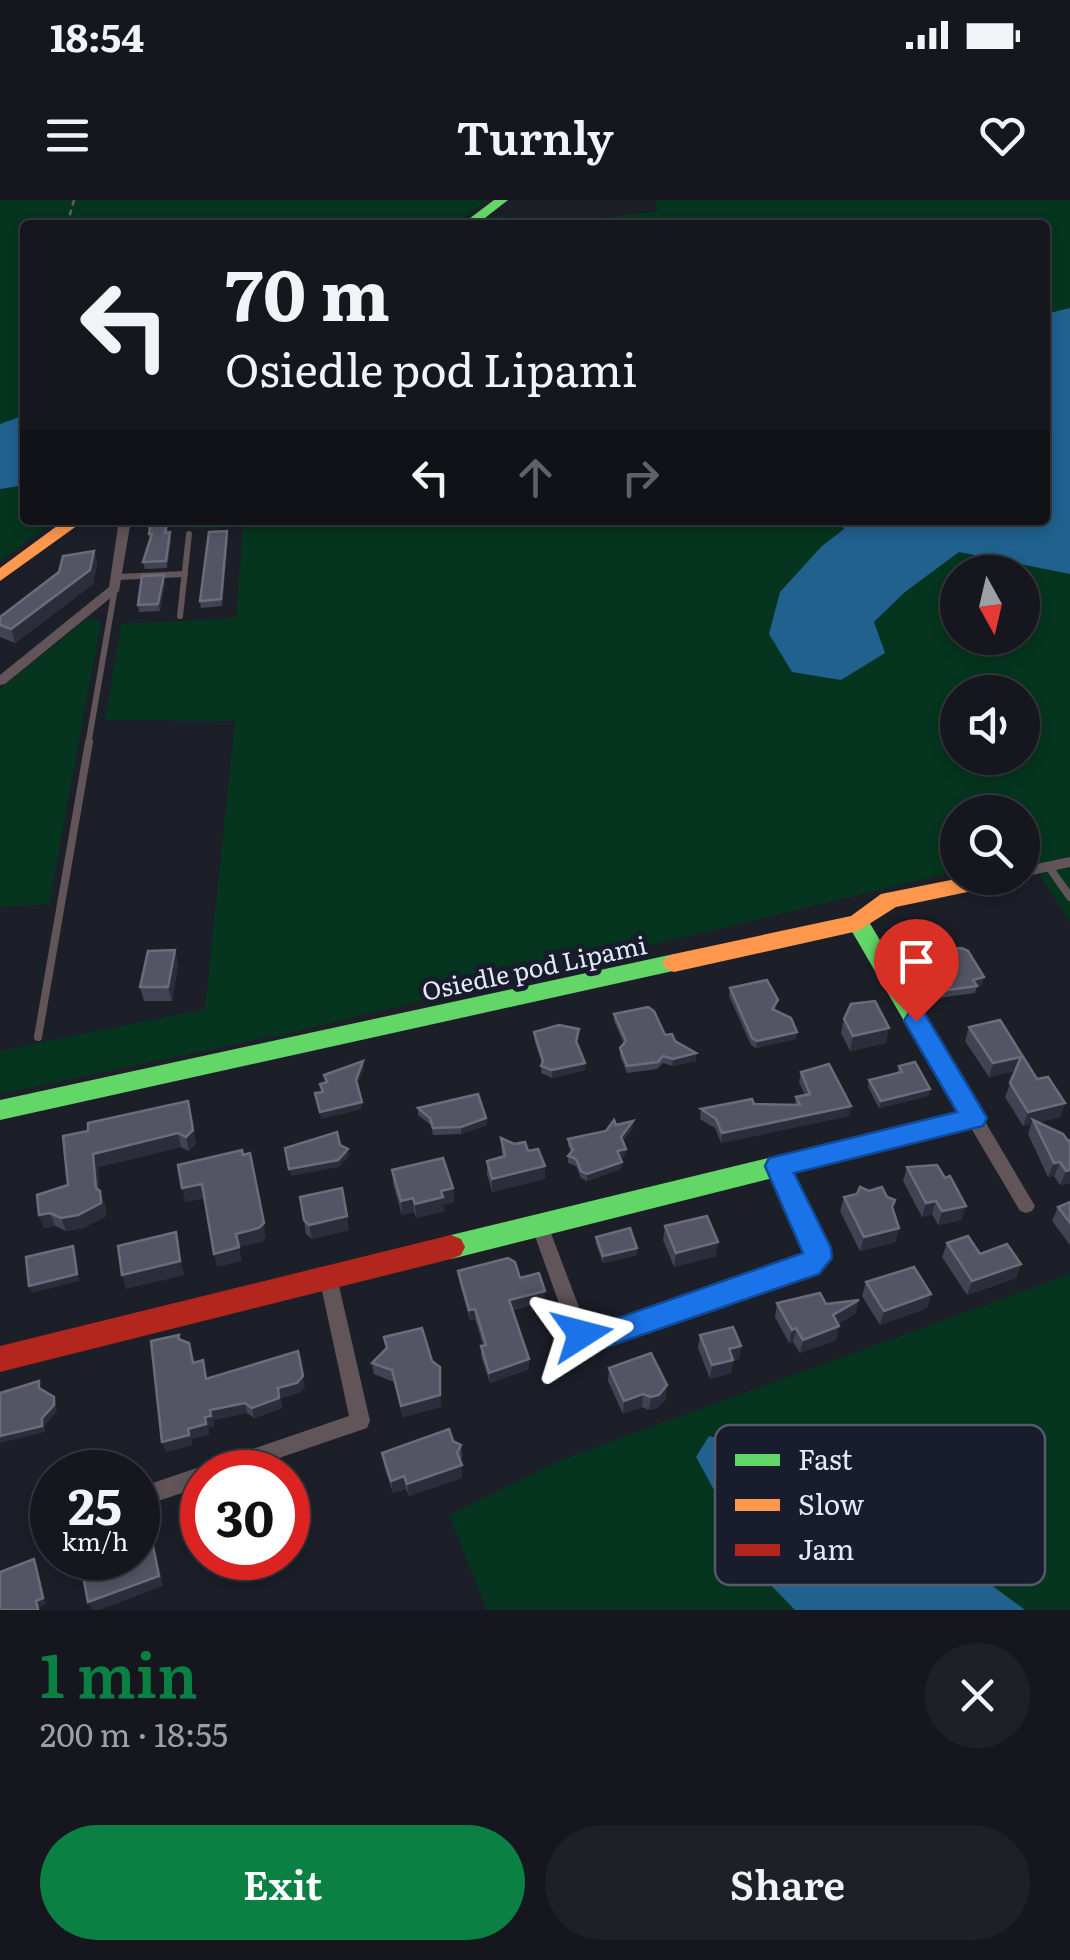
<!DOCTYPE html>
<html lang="en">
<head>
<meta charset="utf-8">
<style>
	:root { --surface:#16171e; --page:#1f2027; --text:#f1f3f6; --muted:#9e9fa4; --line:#35363c; --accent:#0b8043 }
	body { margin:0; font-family:Literata,serif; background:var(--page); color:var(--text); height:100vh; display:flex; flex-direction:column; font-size:38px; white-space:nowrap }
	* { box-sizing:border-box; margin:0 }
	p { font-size:32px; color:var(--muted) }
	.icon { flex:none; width:55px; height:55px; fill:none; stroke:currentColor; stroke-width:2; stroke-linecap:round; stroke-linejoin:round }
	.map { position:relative; height:1410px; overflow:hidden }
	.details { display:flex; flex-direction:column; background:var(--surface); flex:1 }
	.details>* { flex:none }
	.hud { position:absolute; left:20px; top:20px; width:1030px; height:305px; border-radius:10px; box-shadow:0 5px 15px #0003,0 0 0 2px var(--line); background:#16171e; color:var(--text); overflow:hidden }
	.needle { width:65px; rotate:172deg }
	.buttons { position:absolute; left:940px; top:355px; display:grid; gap:20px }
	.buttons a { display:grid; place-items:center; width:100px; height:100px; border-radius:50%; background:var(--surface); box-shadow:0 5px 15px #0003,0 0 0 2px var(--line); font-size:50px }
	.speed { position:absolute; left:30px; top:1250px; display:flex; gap:20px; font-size:50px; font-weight:700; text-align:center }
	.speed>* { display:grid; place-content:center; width:130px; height:130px; border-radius:50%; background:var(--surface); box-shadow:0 5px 15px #0003,0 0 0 2px var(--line); line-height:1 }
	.speed small { font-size:25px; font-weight:400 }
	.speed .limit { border:15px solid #d22; background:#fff; color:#111 }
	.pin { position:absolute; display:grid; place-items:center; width:85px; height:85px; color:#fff; margin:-102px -42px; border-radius:50% 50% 50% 0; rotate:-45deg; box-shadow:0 0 10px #0007 }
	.pin .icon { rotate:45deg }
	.me { position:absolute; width:110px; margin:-55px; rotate:81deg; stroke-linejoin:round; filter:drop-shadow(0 0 8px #0008) }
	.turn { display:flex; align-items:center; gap:35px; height:210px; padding:0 40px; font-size:45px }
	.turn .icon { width:130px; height:130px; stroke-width:2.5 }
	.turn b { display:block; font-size:70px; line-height:85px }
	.lanes { display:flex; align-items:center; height:95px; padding:0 40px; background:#0003; justify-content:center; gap:50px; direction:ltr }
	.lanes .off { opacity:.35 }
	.round { display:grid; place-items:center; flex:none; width:105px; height:105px; border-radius:52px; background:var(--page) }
	.head { display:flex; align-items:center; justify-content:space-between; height:170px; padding:0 40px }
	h1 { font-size:60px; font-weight:600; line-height:75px; color:var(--accent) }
	.button { display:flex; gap:20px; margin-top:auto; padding:20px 40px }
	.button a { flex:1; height:115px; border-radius:60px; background:var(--accent); color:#fff; font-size:40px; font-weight:600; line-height:115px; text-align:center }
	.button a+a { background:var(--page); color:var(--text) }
	.status { display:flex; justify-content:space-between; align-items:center; height:70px; padding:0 50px; background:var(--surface); direction:ltr }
	.status svg { height:28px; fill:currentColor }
	header { display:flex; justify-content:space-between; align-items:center; height:130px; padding:0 40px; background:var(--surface); font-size:45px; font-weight:600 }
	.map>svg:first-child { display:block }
	.green { fill:#05351e; fill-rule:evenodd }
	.water { fill:#20618e }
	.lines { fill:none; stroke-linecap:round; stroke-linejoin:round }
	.path { stroke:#635b61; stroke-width:2.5; stroke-dasharray:6 4; stroke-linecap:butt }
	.lane-far1 { stroke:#615559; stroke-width:6 }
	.lane { stroke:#615559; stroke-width:8 }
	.street { fill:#615559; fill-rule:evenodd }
	.fast { fill:#63d668; fill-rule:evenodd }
	.slow { fill:#ff974d; fill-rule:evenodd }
	.jam { fill:#b3261e; fill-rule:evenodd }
	.wall { fill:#414352 }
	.shaded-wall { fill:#2b2d3a }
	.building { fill:#535564; stroke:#6a6c7a; stroke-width:2.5 }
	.route { fill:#1a73e8; stroke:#114b97; stroke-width:2.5 }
	.labels { text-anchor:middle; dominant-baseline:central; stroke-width:10; stroke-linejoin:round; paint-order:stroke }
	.street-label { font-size:25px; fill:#e5e9f5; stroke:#181c2d }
	.key { fill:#181c2d; stroke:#565a69; stroke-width:2.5 }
	.key-label { font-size:28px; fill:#e5e9f5 }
</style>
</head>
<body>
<div class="status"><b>18:54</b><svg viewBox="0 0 49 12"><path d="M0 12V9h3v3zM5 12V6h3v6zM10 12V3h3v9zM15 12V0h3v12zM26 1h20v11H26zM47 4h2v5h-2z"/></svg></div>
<header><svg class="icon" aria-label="menu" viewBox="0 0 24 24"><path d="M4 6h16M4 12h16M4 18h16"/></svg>Turnly<svg class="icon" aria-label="heart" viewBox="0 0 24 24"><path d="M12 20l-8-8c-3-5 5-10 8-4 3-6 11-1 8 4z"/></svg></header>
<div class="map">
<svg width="1070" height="1410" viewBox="0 0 1070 1410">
	<rect width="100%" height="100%" fill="#1d1f28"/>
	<!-- green -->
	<g class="green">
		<polygon points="0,0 470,0 487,1 453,25 25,25 25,320 56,320 0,361"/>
		<polygon points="655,0 1070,0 1070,108 1045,114 1045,25 482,25 495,16 562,22 658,11"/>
		<path d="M190,320H838L844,328L822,346L874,423L905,392L959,352L1070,374V722L1027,656L1023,657L1022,612H958L957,671L293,832L0,894V851L205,809L235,521L105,520L121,424L236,418L243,327L189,329ZM958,372H1022V438H958ZM958,492H1022V558H958Z"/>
		<polygon points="87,419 101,421 49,704 0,707 0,489"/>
		<polygon points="1070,1074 1070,1410 487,1410 449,1315 561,1260"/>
	</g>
	<!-- water -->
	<g class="water">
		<polygon points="1070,108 1070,374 959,352 905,392 874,422 885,453 841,480 792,472 769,434 780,392 822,346 844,329 838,320 1045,320 1045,114"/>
		<polygon points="25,215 25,285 0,289 0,224"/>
		<polygon points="709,1236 747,1245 879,1302 1025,1410 795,1410 760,1374 696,1257"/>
	</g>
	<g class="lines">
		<!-- path -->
		<polyline class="path" points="67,25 74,0"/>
		<!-- lane-far1 -->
		<g class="lane-far1">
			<polyline points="117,377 185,374"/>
			<polyline points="180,416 189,334"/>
			<polyline points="88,545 115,388"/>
		</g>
		<!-- lane -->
		<g class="lane">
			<polyline points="1049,667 1070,697"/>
			<polyline points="38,837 89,542"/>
		</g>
		<!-- street -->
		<g class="street">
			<polygon points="119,320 131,320 119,391 5,484 0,485 0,475 109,387"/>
			<polygon points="1070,657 1070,667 1022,677 1022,667"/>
			<polygon points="974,911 980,913 1032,1001 1035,1006 1032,1011 1026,1013 1020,1011 968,923 966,918 968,913"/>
			<polygon points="778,959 784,961 787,966 827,1058 815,1072 604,1145 590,1147 570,1134 531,1025 534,1020 540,1017 546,1020 585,1123 593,1129 604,1127 803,1060 808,1056 769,966 772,961"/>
			<polygon points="328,1069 335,1071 337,1077 370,1221 367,1228 238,1272 202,1272 202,1286 138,1308 138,1288 349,1216 319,1077 321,1071"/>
			<polygon points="95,1254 102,1257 105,1272 85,1272 88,1257"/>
		</g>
		<!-- fast -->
		<g class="fast">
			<polygon points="494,0 508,0 476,25 461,25"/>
			<polygon points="858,715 866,717 983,911 987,918 983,925 451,1059 441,1055 437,1047 441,1039 451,1035 957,912 847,723"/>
			<polygon points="674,754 682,757 686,763 682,769 0,920 0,900"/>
		</g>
		<!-- slow -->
		<g class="slow">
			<polygon points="65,320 85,320 0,381 0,368"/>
			<polygon points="961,678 1007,678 996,686 896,707 858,731 674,772 666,769 662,763 666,757 674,754 851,716 881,694"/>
		</g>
		<!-- jam -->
		<polygon class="jam" points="451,1035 461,1039 465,1047 461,1055 451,1059 0,1172 0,1146"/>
	</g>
	<!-- wall -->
	<g class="wall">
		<polygon points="169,320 167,332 170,332 171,339 167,368 145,369 143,362 150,341 149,334"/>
		<polygon points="228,338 222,406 201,408 200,401"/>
		<polygon points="94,351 97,364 93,384 15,443 0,437 0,417"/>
		<polygon points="165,382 160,411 139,412 138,405"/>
		<polygon points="175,750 178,765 172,801 144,801 140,787"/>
		<polygon points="916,751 982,785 977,786 975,793 938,798 915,758"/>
		<polygon points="730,788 778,800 775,810 796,839 756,848 751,845 729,796"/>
		<polygon points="614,814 665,835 696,853 696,861 672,866 663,863 657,869 627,873 620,856 620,848 624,844 614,821"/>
		<polygon points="844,819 886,843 850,851 841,833"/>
		<polygon points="969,827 1037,879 1065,903 1060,917 1039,922 1063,934 1070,983 1060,985 1054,976 1048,977 1028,934 1031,924 1023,926 1005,897 1015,871 989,877 965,841"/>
		<polygon points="534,832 579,837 577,844 585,863 585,870 552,878 541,873 542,864 534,839"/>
		<polygon points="899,866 930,889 928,896 879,908 868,887 869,880 897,874"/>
		<polygon points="801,872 849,916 721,943 715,928 700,919 701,909 754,904 795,905 796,897 805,895 799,882"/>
		<polygon points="188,901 196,943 189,951 181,947 98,967 99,990 105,1004 106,1016 83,1028 66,1031 55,1026 44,1028 39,1015 68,985 88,931"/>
		<polygon points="418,908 486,918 487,925 461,934 433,935 431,925 418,915"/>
		<polygon points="633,921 633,928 622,942 626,949 625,956 620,957 621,969 587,981 581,978 576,966 568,963 568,956 571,952 568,946 568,939 606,931 616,925"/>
		<polygon points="501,938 528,951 545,966 545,979 492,992 487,974 487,961 502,957"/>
		<polygon points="907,967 962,1020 938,1025 932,1014 922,1017 903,981"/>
		<polygon points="392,970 453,988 454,1002 443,1005 444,1011 416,1018 414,1012 402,1015 393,984"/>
		<polygon points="300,997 349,1030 312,1039 306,1034"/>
		<polygon points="844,997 893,1008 899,1028 895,1042 860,1051 840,1011"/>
		<polygon points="1070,1002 1070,1045 1052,1021 1058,1007"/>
		<polygon points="665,1026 716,1056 674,1067 663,1040"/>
		<polygon points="596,1037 637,1048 637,1055 603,1063 596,1044"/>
		<polygon points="947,1043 980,1054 1021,1064 1016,1078 967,1095 942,1057"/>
		<polygon points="458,1071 520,1078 545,1091 545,1101 513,1110 529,1159 529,1169 490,1183 481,1156 481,1146 483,1145 475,1119 470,1120 459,1081"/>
		<polygon points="866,1082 931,1094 927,1108 880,1125 862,1096"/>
		<polygon points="777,1103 826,1104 856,1113 838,1124 836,1140 800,1153 793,1142 789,1143 775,1117"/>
		<polygon points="179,1135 194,1163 203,1160 207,1178 305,1186 299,1193 280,1198 282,1208 254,1218 247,1213 213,1220 214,1226 208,1227 209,1234 191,1239 192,1245 166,1252"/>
		<polygon points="700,1135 741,1146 739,1159 733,1160 731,1173 710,1179 698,1148"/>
		<polygon points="384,1137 441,1207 403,1217 394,1182 374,1174 372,1163 386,1149"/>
		<polygon points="609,1168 666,1199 657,1208 649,1210 642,1207 623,1214 608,1181"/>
		<polygon points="453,1241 461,1245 462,1258 460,1261 462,1278 409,1296 406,1289 393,1293 384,1266 382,1253"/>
	</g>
	<!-- shaded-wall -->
	<g class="shaded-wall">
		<polygon points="227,331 228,338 222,406 221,399"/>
		<polygon points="170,332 171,339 167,368 166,361"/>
		<polygon points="94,351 97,364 93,384 15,443 11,429"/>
		<polygon points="164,375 165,382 160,411 158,404"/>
		<polygon points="175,750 178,765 172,801 168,787"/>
		<polygon points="984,777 982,785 971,787 973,780"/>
		<polygon points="889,828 886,843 850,851 853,836"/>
		<polygon points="797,832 796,839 756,848 757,841"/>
		<polygon points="696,853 696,861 672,866 673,859"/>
		<polygon points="1021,857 1016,871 989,877 993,863"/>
		<polygon points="363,861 364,869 356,887 356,880"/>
		<polygon points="585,863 585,870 552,878 552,870"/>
		<polygon points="930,889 928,896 879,908 881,901"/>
		<polygon points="188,901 196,943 189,951 186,937"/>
		<polygon points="362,902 362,909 321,919 320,912"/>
		<polygon points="1065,903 1060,917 1035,923 1033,920 1031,924 1023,926 1028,912"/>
		<polygon points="851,906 849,916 721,943 722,933"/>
		<polygon points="486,918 487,925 461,934 461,927"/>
		<polygon points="633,921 633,928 620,944 621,937"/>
		<polygon points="178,933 181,947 98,967 100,1001 96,988 93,954"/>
		<polygon points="348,949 349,956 339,967 291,976 289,969"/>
		<polygon points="626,949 625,956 617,958 617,951"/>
		<polygon points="250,953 266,1037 262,1042 239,1047 242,1061 217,1067 214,1054 236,1034"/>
		<polygon points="622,962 621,969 587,981 587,974"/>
		<polygon points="1060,962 1054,976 1048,977 1054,963"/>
		<polygon points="545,966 545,979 492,992 492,979"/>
		<polygon points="1070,970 1070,983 1060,985 1066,971"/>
		<polygon points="202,984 205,998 185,1002 182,988"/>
		<polygon points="453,988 454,1002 443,1005 444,1011 416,1018 415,1004 441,991"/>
		<polygon points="100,991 105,1004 106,1016 83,1028 66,1031 61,1018"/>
		<polygon points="413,998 414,1012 402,1015 401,1001"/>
		<polygon points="936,1001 932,1014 922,1017 926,1003"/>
		<polygon points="966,1006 962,1020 938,1025 942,1011"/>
		<polygon points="50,1013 55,1026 44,1028 39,1015"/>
		<polygon points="347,1016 349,1030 312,1039 309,1025"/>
		<polygon points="899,1028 895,1042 860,1051 864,1037"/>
		<polygon points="176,1032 184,1075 126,1089 122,1075"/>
		<polygon points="718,1042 716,1056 674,1067 676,1053"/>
		<polygon points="73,1046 76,1053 79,1081 32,1093 29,1086"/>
		<polygon points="637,1048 637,1055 603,1063 603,1056"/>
		<polygon points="1021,1064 1016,1078 967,1095 972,1081"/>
		<polygon points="545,1091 545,1101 510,1110 509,1100"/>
		<polygon points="931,1094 927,1108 880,1125 884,1111"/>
		<polygon points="859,1100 856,1113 829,1129 833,1115"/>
		<polygon points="475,1109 475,1119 470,1120 469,1110"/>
		<polygon points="839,1126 836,1140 800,1153 803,1140"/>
		<polygon points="796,1128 793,1142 789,1143 792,1130"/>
		<polygon points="741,1146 739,1159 733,1160 731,1173 710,1179 712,1165 729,1149"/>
		<polygon points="529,1159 529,1169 490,1183 489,1173"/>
		<polygon points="440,1167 441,1207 403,1217 401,1206"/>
		<polygon points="303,1176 305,1186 299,1193 280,1198 278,1188"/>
		<polygon points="667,1185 666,1199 657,1208 649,1210 651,1197"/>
		<polygon points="643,1194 642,1207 623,1214 624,1201"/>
		<polygon points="54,1197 57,1212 45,1225 45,1232 0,1243 0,1236 42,1218"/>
		<polygon points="279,1198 282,1208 254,1218 252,1208"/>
		<polygon points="245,1203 247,1213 213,1220 214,1226 208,1227 209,1234 191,1239 192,1245 166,1252 162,1242 188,1229 210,1210"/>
		<polygon points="462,1265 462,1278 409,1296 407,1284"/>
		<polygon points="404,1276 406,1289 393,1293 391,1281"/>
		<polygon points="153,1346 157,1357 163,1386 99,1410 92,1410 88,1402"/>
		<polygon points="209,1358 234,1358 211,1366"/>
		<polygon points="34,1359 37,1365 46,1404 40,1407 40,1410 38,1410 36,1401"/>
	</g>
	<!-- building -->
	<g class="building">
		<polygon points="151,320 167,320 165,333 170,332 166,361 143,362 152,334 149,334"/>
		<polygon points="227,331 221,399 200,401 209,332"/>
		<polygon points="94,351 90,370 11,429 0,425 0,417 59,372 63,356"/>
		<polygon points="164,375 158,404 138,405 142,376"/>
		<polygon points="962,748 968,751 984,777 973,780 977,786 940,791 916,751"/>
		<polygon points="175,750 168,787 140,787 148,751"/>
		<polygon points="767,780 778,800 772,809 791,818 797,832 757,841 752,838 730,788"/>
		<polygon points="875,801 889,828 853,836 844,819 851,804"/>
		<polygon points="648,807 654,811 665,835 672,834 675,841 696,853 673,859 663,856 658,862 627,866 620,848 626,841 614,814"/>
		<polygon points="1000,820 1037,879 1048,877 1065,903 1028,912 1010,883 1021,857 993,863 969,827"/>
		<polygon points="559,825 579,829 576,841 585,863 552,870 541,866 543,861 534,832"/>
		<polygon points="363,861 356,880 362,902 320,912 315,893 323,892 320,884 327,882 324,875"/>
		<polygon points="915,862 930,889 881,901 869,880 902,872 899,866"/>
		<polygon points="829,864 851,906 722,933 716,919 701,909 752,899 754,904 800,905 796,897 810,894 801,872"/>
		<polygon points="478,894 486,918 461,927 433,928 430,918 418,908"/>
		<polygon points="188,901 193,930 186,937 178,933 93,954 96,988 100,991 101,1003 78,1015 61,1018 50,1013 39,1015 37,995 68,985 63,936 88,931 88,923"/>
		<polygon points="614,920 616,925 633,921 621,937 626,949 617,951 622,962 587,974 581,971 576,959 568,956 573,950 568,939 606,931"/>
		<polygon points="1033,920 1063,934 1068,941 1070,940 1070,970 1066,971 1060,962 1054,963"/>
		<polygon points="337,932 340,945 348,949 338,960 289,969 285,948"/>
		<polygon points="501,938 514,944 525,942 528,951 538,949 545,966 492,979 487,961 505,956"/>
		<polygon points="242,950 243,955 250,953 264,1023 259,1028 236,1034 239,1047 214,1054 202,984 182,988 178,965"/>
		<polygon points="443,958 453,988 441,991 443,997 415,1004 413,998 401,1001 392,970"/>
		<polygon points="937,965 945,978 950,976 966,1006 942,1011 936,1001 926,1003 907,967"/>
		<polygon points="860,987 869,991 882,987 887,997 895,1000 892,1007 899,1028 864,1037 844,997 857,994"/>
		<polygon points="342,988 347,1016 309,1025 304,1020 300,997"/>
		<polygon points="1070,1002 1070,1023 1058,1007"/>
		<polygon points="707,1016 718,1042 676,1053 665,1026"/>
		<polygon points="630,1028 637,1048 603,1056 596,1037"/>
		<polygon points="176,1032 180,1061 122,1075 118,1046"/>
		<polygon points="968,1036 980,1054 1007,1044 1021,1064 972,1081 947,1043"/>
		<polygon points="73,1046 77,1074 29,1086 26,1057"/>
		<polygon points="508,1058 515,1062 520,1078 539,1073 545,1091 509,1100 529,1159 489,1173 481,1146 486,1145 475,1109 469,1110 458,1071"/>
		<polygon points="914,1067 931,1094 884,1111 866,1082"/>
		<polygon points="820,1093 826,1104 859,1100 833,1115 839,1126 803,1140 796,1128 792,1130 777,1103"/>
		<polygon points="733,1127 741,1146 729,1149 733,1160 712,1165 700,1135"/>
		<polygon points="422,1128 432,1161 440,1167 440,1195 401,1206 392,1170 372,1163 387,1148 384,1137"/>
		<polygon points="179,1135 178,1139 189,1143 193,1163 203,1160 206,1179 298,1151 303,1176 297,1183 278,1188 279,1198 252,1208 245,1203 210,1210 211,1216 205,1217 206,1224 188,1229 189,1235 162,1242 151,1141"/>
		<polygon points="651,1153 667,1185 659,1195 651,1197 643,1194 624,1201 609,1168"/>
		<polygon points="39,1181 39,1188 54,1197 54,1205 42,1218 42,1226 0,1236 0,1193"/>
		<polygon points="449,1229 453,1241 461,1245 457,1253 462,1265 407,1284 404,1276 391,1281 382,1253"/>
		<polygon points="202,1299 202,1328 197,1301"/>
		<polygon points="153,1346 159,1376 88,1402 80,1360 87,1358 138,1358 138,1352"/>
		<polygon points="34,1359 43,1398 36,1401 38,1410 0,1410 0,1372"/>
	</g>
	<!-- route -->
	<polygon class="route" points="916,812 925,814 983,911 987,918 983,926 794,973 831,1048 832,1058 819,1074 604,1148 590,1151 572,1144 567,1134 572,1125 604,1123 803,1053 765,966 769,958 957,912 904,821 908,814"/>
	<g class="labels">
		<!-- street labels -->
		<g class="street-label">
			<text transform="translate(534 767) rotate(-12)">Osiedle pod Lipami</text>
		</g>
	</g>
	<!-- legend -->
	<rect x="715" y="1225" width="330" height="160" rx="15" class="key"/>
	<rect x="735" y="1254" width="45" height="12" fill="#63d668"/>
	<rect x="735" y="1299" width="45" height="12" fill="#ff974d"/>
	<rect x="735" y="1344" width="45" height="12" fill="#b3261e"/>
	<g class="key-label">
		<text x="798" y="1270">Fast</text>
		<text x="798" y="1315">Slow</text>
		<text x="798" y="1360">Jam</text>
	</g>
</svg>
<div class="buttons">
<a><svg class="needle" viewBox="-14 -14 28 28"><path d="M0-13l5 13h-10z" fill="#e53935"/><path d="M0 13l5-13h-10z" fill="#9e9fa4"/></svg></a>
<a><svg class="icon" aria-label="sound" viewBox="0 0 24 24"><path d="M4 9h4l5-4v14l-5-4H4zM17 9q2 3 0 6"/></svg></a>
<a><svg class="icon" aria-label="search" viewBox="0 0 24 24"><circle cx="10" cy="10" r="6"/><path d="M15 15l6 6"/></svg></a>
</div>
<div class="speed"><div>25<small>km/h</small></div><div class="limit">30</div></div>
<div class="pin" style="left:916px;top:821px;background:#d93025"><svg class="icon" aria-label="arrive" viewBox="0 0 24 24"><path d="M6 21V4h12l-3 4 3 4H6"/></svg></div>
<svg class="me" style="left:582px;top:1134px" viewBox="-20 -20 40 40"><path d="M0-17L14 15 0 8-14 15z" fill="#1a73e8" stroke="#fff" stroke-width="4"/></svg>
<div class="hud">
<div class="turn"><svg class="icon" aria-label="left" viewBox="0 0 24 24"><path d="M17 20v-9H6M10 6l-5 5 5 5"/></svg><div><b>70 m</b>Osiedle pod Lipami</div></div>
<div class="lanes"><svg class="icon" aria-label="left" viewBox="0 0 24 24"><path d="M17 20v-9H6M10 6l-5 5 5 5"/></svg><svg class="icon off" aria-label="ahead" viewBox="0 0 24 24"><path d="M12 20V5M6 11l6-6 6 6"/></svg><svg class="icon off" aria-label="right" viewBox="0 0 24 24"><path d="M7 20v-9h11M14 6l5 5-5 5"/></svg></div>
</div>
</div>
<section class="details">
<div class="head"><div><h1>1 min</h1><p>200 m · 18:55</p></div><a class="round"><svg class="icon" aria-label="close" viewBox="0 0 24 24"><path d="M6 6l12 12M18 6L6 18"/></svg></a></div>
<div class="button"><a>Exit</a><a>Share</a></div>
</section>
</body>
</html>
